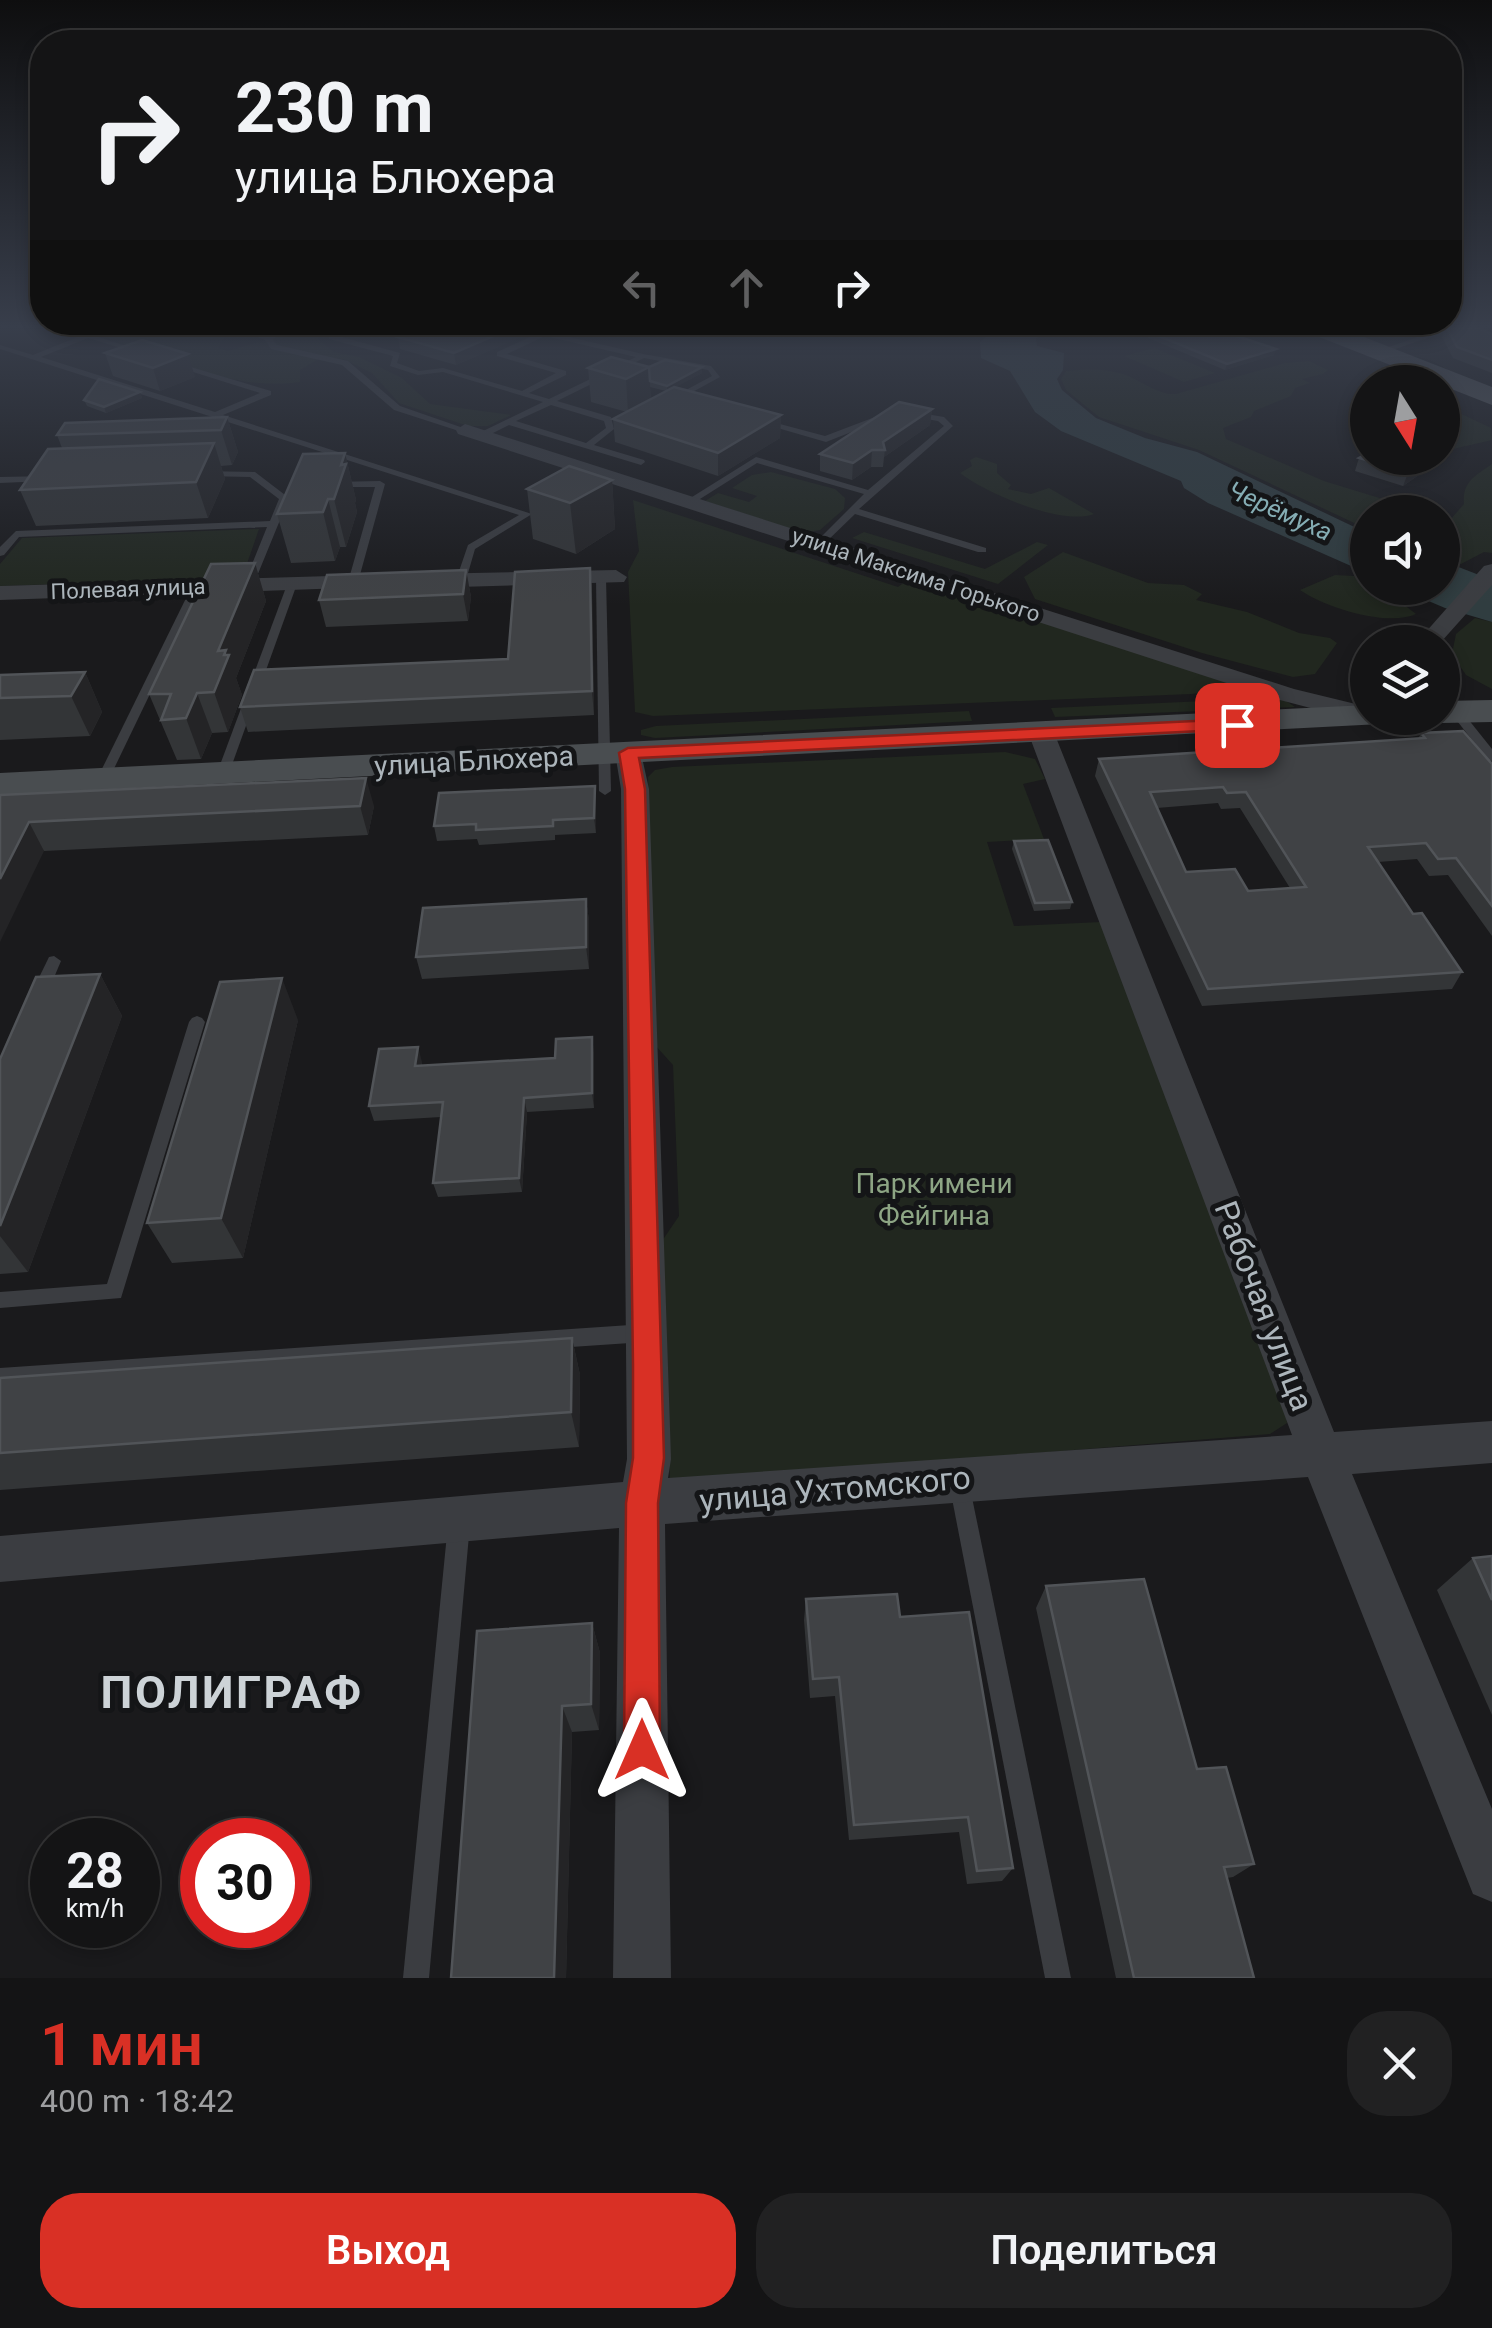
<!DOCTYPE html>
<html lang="ru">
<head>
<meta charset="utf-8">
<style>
	:root { --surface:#141415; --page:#212122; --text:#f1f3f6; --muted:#9d9ea0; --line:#333334; --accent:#d93025 }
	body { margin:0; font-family:Roboto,sans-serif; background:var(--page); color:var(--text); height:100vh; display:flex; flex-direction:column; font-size:38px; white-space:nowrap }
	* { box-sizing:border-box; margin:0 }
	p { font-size:32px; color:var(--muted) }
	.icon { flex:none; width:55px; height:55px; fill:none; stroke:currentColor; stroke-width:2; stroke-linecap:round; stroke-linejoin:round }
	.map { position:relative; height:1978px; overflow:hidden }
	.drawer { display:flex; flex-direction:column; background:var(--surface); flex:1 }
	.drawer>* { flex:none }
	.top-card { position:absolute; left:30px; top:30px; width:1432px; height:305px; border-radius:40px; box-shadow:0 5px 15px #0003,0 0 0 2px var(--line); background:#141415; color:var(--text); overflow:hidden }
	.needle { width:65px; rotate:169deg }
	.controls { position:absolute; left:1350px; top:365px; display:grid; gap:20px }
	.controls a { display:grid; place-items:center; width:110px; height:110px; border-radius:50%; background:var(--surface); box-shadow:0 5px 15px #0003,0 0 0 2px var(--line); font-size:50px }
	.speed { position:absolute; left:30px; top:1818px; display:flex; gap:20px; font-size:50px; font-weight:700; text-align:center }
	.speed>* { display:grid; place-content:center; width:130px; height:130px; border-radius:50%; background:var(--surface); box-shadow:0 5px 15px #0003,0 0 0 2px var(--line); line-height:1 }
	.speed small { font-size:25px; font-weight:400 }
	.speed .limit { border:15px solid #d22; background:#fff; color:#111 }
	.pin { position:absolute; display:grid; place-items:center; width:85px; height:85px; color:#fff; margin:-42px; border-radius:20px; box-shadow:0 5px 15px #0006 }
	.me { position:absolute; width:110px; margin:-55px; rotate:0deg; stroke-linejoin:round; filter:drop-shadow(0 0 8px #0008) }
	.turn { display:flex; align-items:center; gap:35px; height:210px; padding:0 40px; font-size:45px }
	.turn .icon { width:130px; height:130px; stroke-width:2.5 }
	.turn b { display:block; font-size:70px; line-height:85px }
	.lanes { display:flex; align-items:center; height:95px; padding:0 40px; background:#0003; justify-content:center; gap:50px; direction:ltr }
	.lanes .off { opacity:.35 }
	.round { display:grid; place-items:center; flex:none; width:105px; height:105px; border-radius:40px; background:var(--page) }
	.headline { display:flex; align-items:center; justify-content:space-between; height:170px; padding:0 40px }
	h1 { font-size:60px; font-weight:600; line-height:75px; color:var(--accent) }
	.primary-button { display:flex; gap:20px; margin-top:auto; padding:20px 40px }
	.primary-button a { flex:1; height:115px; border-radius:40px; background:var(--accent); color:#fff; font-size:40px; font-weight:600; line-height:115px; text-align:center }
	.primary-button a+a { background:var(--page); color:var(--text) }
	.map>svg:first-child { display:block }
	.green { fill:#21271f }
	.water { fill:#303d40 }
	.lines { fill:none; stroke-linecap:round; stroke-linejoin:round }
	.lane { fill:#3b3d41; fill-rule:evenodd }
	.street { fill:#3b3d41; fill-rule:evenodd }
	.secondary { fill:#494d50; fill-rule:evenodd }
	.primary { fill:#575b5f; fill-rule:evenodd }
	.wall { fill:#333537; fill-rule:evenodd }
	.shaded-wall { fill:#242426 }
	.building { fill:#404245; stroke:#515458; stroke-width:2.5; fill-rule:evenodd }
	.route { fill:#d93025; stroke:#8d1f18; stroke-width:2.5 }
	.labels { text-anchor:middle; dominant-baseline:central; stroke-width:10; stroke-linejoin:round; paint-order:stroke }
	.far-street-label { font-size:22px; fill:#acb5bb; stroke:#141517 }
	.far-water-label { font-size:25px; font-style:italic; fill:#85adb4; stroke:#141517 }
	.street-label { font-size:28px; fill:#acb5bb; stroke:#141517 }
	.park-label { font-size:28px; fill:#8da584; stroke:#141517 }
	.near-street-label { font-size:32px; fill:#acb5bb; stroke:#141517 }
	.near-district-label { font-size:45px; font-weight:bold; letter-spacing:2.5px; fill:#cdd3d7; stroke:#141517 }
</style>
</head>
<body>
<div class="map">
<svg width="1492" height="1978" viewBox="0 0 1492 1978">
	<rect width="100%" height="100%" fill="#1a1a1c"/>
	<!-- green -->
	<g class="green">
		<path d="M126,328H222L228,331L218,348L228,351L307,328H339L317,338L334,352L359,357L402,378L430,404L511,415L488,426H468L399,403L372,373L343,359L322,357L300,370V382C236,392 167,359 108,338Z"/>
		<polygon points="1154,348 1215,373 1184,382 1124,356"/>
		<path d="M1309,361L1328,370L1323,374L1302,379L1310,383L1295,388L1291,396L1254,411L1251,417L1223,428L1226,439L1324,481L1425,512H1368L1367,529L1199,450L1099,417L1066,390L1061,379L1066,371C1085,369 1105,368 1123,374C1141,380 1157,395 1176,394L1285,363Z"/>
		<polygon points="1451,409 1491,428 1492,440 1453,449 1443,442 1442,411"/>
		<path d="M976,457L997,464V473L1011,485L1008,489L1031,494L1049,488L1094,514C1062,526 987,494 960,473L972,466L970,460Z"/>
		<path d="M1492,464V553L1484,552L1461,564L1443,557V518L1450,520L1464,504C1462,482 1475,476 1492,464Z"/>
		<polygon points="771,472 835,489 845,498 844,509 820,530 804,533 705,501 718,493 749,502 757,496 732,488 752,475"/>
		<polygon points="633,500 898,587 909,579 1248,688 1191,694 653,716 635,712 628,572 639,551"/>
		<polygon points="259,529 242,578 0,586 0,564 22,538"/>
		<polygon points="864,532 985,569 1037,542 1048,545 998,584 852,538"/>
		<polygon points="1063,552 1148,583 1184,585 1202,594 1196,600 1247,612 1299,633 1330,638 1337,643 1315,674 1293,677 1202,653 1035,599 1024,577"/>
		<path d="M1335,575L1354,576L1367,582L1368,588H1382L1416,614C1387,627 1326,608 1300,590Z"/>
		<polygon points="1475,618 1492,622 1492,689 1466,675 1452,654 1456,634"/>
		<polygon points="1271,698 1283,699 1295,707 1055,717 1051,708"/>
		<polygon points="969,711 972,721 655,738 641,735 641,730 656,726"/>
		<polygon points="1005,752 1035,759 1045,779 1023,784 1044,839 987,842 1014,926 1101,922 1285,1401 1287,1423 1270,1434 670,1483 662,1241 679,1216 673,1065 655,1045 648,777 655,770 672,767"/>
	</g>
	<!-- water -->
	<g class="water">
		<polygon points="984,328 1037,328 1043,335 1036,338 1037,346 1064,353 1063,370 1057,379 1062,390 1096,418 1145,438 1197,452 1367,533 1367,573 1208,503 1184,488 1181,481 1061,431 1035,412 1010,371 981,358 980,342 988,335"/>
		<polygon points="1443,561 1492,580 1492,622 1445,608 1398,588 1442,588"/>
	</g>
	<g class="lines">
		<!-- lane -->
		<g class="lane">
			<polygon points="100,328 110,328 95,336 145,352 141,354 88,338 41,357 215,412 260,393 174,366 174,362 271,391 271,395 223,415 532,514 475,549 466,580 457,582 456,580 468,545 519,515 0,349 0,345 33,355"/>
			<path d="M235,328C247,328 260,336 271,334C281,333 287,328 297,328L272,339L277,345L348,361L400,406L469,430L462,432L394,410L342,365L271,349L265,340Z"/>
			<path d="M342,328H351L338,336L400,353L397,363L419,371L443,368L522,391L556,373L497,356V352L537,334L516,328H530L643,354L711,366L720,377L676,401L672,399L673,397L712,376L708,370L644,358L557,401L611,417L614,429L594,445L644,460L645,462L641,465L509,425L485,437H479V433L543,402L443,372L418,375L390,366L393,356L329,339V335ZM545,336L636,357L549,399L529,393L566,375V371L507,354ZM551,405L604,421L606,428L586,443L516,421Z"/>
			<polygon points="400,328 441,328 417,334"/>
			<polygon points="1444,328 1456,328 1381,354 1374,352"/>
			<polygon points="896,409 944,417 953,426 859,509 986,548 986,552 978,552 855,514 822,546 816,546 816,542 864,494 757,463 692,504 684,502 756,457 868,490 944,426 938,421 897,414 826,442 757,422 761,419 825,436"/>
			<polygon points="201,471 255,472 289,498 253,586 244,584 267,527 19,537 4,555 0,556 0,547 16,531 270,521 279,499 250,477 204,476 201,475"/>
			<polygon points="49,476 49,480 46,481 0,483 0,477"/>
			<polygon points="332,482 380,481 385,484 358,582 353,585 348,582 375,487 329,487 329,483"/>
			<polygon points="601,575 606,578 611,791 605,795 599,791 596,578"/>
			<polygon points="288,582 297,584 229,773 223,777 219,776 217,773"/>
			<polygon points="193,584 202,586 109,779 103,783 99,782 97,779"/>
			<polygon points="1456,708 1460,709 1492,749 1492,761 1488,760 1450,712"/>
			<polygon points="54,956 61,961 47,994 44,998 34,998 31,994 49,957"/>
			<polygon points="197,1016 202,1018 205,1022 121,1298 0,1308 0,1292 107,1284 189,1022 192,1018"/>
			<polygon points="645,1324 652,1327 654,1333 652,1339 645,1342 0,1386 0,1368"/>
			<polygon points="959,1473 966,1476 969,1483 1071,1978 1045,1978 949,1483 952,1476"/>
			<polygon points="459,1513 466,1517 470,1524 429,1978 403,1978 448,1524 452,1517"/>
		</g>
		<!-- street -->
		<g class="street">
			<polygon points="465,424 1294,689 1368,707 1368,718 1379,718 1368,723 1276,699 458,434 456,430"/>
			<polygon points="1492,564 1492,585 1441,642 1417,642 1484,566"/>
			<polygon points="616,570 627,577 624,582 424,588 413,581 424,574"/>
			<polygon points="365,575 376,582 373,587 0,600 0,586"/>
			<polygon points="1042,727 1055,735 1334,1432 1492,1421 1492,1463 1352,1474 1492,1809 1492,1902 1473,1894 1308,1477 665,1524 671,1978 613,1978 619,1528 0,1582 0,1536 623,1482 627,1459 621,789 615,753 628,745 641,753 649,789 671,1459 668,1478 1292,1435 1029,735"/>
		</g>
		<!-- secondary -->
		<g class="secondary">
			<polygon points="1492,700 1492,722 1442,723 1428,718 1442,718 1442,701"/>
			<polygon points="1368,705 1368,718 1385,718 1381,724 0,795 0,773"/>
		</g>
		<!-- primary -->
		<polygon class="primary" points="1306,328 1341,328 1492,387 1492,405 1309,333"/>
	</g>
	<!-- wall -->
	<g class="wall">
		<polygon points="1445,328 1478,328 1492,334 1492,373 1453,358 1442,337"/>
		<polygon points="1149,332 1274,355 1225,370 1148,338"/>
		<polygon points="523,336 456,365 400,349 398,337"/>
		<polygon points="105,353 195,377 160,391 113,376"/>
		<path d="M649,367L702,373L675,387L781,415L780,438L718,476L615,442L613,419L627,412L591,402L588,368ZM650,387L666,391L651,399Z"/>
		<polygon points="140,392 142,398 106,413 87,406 84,400"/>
		<polygon points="932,409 930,425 884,457 883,467 871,467 852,480 820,471 820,454"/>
		<polygon points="227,417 238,452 232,465 221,466 225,479 208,518 36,526 20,490 62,448 57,435"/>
		<polygon points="1451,443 1446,456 1403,486 1355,471 1359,458"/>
		<polygon points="345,453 356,500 355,503 357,512 346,547 340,547 335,561 291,563 277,514"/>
		<polygon points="612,480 615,529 576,554 533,539 527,489"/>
		<polygon points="255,563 266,601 236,678 242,695 228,732 212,733 201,759 177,760 149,694"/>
		<polygon points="590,568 592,591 594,715 248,732 240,707 508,659"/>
		<polygon points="466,570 471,597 468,621 326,627 319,600"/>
		<polygon points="85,672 102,712 90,736 0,740 0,675"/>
		<path d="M1421,733L1492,764V936L1448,875L1429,876L1417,859L1378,862L1413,914L1462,972L1452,989L1202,1006L1095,776L1099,759L1418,739ZM1218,803L1221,809L1240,808L1290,888L1248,891L1186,872L1157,808Z"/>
		<polygon points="595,786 596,833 555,835 555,840 479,845 477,839 437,841 434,826"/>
		<polygon points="0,795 374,806 368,835 44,851"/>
		<polygon points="1014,841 1072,902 1070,909 1034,911 1012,849"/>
		<polygon points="586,899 589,921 589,969 422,979 416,957"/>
		<polygon points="100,974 122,1016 28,1272 0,1274 0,1059"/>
		<polygon points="298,1020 243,1258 172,1263 147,1223"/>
		<polygon points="594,1052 594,1108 527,1112 522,1192 438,1197 433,1183 441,1117 374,1121 369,1106 422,1062 422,1066 555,1058"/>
		<polygon points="572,1338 580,1375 579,1447 0,1490 0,1378"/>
		<polygon points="1492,1556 1492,1715 1437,1590 1473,1558"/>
		<polygon points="1046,1586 1197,1769 1254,1864 1233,1877 1227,1878 1254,1978 1116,1978 1036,1608"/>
		<polygon points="806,1599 1013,1868 1002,1881 967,1884 959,1832 849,1840 835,1696 810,1698 804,1620"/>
		<polygon points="592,1623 600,1653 599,1730 572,1732 566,1978 451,1978"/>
	</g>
	<!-- shaded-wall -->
	<g class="shaded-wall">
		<polygon points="512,328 522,328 523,336 456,365 454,353"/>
		<polygon points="1276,349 1274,355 1225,370 1227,364"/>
		<polygon points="188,354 195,377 160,391 153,368"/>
		<polygon points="649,367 651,400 628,412 626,379"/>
		<polygon points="702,367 702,373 667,392 667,386"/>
		<polygon points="140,392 142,398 106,413 104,407"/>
		<polygon points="932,409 930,425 884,457 885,450 883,442"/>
		<polygon points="781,415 780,438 718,476 718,453"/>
		<polygon points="227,417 238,452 232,465 221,430"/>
		<polygon points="214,443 225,479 208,518 196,482"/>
		<polygon points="1451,443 1446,456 1403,486 1408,473 1430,458 1442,458 1442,449"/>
		<polygon points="872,450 871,467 852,480 853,463"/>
		<polygon points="345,453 356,500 355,503 357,512 346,547 334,499 341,465"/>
		<polygon points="612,480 615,529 576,554 570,503"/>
		<polygon points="328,499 340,547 335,561 323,512"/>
		<polygon points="255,563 266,601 236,678 242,695 228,732 214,692 218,651"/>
		<polygon points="590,568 592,591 594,715 592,691"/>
		<polygon points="466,570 471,597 468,621 463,594"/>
		<polygon points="85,672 102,712 90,736 71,696"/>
		<polygon points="197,693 212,733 201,759 186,718"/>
		<polygon points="366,778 374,806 368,835 360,806"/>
		<polygon points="595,786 596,801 596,833 594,818"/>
		<polygon points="29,822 44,851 0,942 0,879"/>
		<polygon points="586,899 589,921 589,969 586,947"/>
		<polygon points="100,974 122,1016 28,1272 0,1236 0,1226"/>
		<polygon points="282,978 298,1020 243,1258 221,1218"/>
		<polygon points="592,1037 594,1052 594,1108 592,1093"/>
		<polygon points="418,1047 422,1062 420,1081 415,1066"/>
		<polygon points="524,1098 527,1112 522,1192 519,1178"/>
		<polygon points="572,1338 580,1375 579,1447 571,1412"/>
		<polygon points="592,1623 600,1653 599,1730 591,1704"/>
		<polygon points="562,1706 572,1732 566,1978 554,1978"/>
	</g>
	<!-- building -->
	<g class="building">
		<polygon points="420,328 512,328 454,353 398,337"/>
		<polygon points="1164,328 1212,328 1276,349 1227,364 1149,332"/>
		<polygon points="1447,328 1478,328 1492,334 1492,360 1457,347"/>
		<polygon points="142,340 188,354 153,368 105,353"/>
		<polygon points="611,357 649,367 626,379 588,368"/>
		<polygon points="665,360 702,367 667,386 650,381 649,367"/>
		<polygon points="99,379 140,392 104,407 84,400"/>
		<polygon points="674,387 781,415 718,453 613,419"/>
		<polygon points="899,402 932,409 883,442 885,450 872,450 853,463 820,454"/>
		<polygon points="227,417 221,430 57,435 65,423"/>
		<polygon points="1442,440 1451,443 1442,449"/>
		<polygon points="214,443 196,482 20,490 48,449"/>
		<polygon points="345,453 341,465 346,464 334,499 328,499 323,512 277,514 303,454"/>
		<polygon points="1368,453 1368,458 1430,458 1408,473 1359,458"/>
		<polygon points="569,466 612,480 570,503 527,489"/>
		<polygon points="255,563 218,651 226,650 224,655 229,655 214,692 197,693 186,718 161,720 171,694 149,694 211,564"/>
		<polygon points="590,568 592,691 240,707 254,670 508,659 515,572"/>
		<polygon points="466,570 463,594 319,600 327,575"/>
		<polygon points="85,672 71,696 0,698 0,675"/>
		<path d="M1463,731L1492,764V906L1456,858L1438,859L1426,843L1368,847L1413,914L1422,913L1462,972L1208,989L1099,759L1425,738L1421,733ZM1223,787L1227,793L1246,792L1306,887L1248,891L1235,869L1186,872L1150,792Z"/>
		<polygon points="366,778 360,806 29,822 0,879 0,795"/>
		<polygon points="595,786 594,818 553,820 553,826 476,830 476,824 434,826 439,793"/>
		<polygon points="1048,840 1072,902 1035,903 1014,841"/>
		<polygon points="586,899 586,947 416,957 423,908"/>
		<polygon points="100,974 0,1226 0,1059 36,977"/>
		<polygon points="282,978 221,1218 147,1223 220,982"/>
		<polygon points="592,1037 592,1093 524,1098 519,1178 433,1183 443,1102 369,1106 379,1049 418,1047 415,1066 555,1058 556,1039"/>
		<polygon points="572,1338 571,1412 0,1453 0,1378"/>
		<polygon points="1492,1556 1492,1600 1473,1558"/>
		<polygon points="1144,1579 1197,1769 1226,1767 1254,1864 1224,1867 1254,1978 1134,1978 1046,1586"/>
		<polygon points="897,1594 900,1617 969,1612 1013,1868 977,1871 968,1817 854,1825 839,1677 813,1679 806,1599"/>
		<polygon points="592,1623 591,1704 562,1706 554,1978 451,1978 477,1631"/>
	</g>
	<!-- sky -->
	<linearGradient id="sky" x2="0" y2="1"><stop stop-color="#0e0e0f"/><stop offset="0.54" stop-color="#383e4b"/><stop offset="1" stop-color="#383e4b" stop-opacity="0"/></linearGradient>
	<rect width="1492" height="605" fill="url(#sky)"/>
	<!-- route -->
	<polygon class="route" points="1237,719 1243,721 1243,729 639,758 645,789 664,1458 658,1503 660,1750 655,1763 642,1768 629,1763 624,1750 626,1503 633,1458 633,1364 625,789 619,753 628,748"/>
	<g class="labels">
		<!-- far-street labels -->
		<g class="far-street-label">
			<text transform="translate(916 575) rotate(18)">улица Максима Горького</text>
			<text transform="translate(128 589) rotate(-2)">Полевая улица</text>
		</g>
		<!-- far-water labels -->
		<g class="far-water-label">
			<text transform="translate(1280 511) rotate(24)">Черёмуха</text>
		</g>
		<!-- street labels -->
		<g class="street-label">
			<text transform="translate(474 761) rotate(-3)">улица Блюхера</text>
		</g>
		<!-- park labels -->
		<g class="park-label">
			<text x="934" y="1183">Парк имени<tspan x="934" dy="32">Фейгина</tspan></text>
		</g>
		<!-- near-street labels -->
		<g class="near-street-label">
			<text transform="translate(1264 1306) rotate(69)">Рабочая улица</text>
			<text transform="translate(835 1489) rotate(-5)">улица Ухтомского</text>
		</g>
		<!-- near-district labels -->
		<g class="near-district-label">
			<text x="232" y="1692">ПОЛИГРАФ</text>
		</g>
	</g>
</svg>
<div class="controls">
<a><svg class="needle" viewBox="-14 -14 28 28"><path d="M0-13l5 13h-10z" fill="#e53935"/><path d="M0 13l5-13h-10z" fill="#9d9ea0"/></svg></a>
<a><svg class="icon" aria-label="sound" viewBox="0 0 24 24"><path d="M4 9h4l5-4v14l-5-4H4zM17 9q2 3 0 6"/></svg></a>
<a><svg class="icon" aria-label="layers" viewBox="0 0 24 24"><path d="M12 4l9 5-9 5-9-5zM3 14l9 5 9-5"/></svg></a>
</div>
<div class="speed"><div>28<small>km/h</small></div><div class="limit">30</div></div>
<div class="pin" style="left:1237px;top:725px;background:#d93025"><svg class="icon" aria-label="arrive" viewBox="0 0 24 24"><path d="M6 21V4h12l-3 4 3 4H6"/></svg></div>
<svg class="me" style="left:642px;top:1750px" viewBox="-20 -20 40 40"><path d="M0-17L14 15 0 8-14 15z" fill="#d93025" stroke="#fff" stroke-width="4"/></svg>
<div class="top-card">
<div class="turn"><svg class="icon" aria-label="right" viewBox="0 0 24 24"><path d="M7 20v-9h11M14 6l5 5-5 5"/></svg><div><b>230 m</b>улица Блюхера</div></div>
<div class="lanes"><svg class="icon off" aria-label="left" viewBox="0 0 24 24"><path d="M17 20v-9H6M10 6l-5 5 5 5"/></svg><svg class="icon off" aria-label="ahead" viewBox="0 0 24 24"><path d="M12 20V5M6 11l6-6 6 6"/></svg><svg class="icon" aria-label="right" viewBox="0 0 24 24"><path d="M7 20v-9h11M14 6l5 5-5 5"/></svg></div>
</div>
</div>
<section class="drawer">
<div class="headline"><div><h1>1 мин</h1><p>400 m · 18:42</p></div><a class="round"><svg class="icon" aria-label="close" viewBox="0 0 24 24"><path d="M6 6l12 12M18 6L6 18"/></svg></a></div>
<div class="primary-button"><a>Выход</a><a>Поделиться</a></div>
</section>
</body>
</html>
